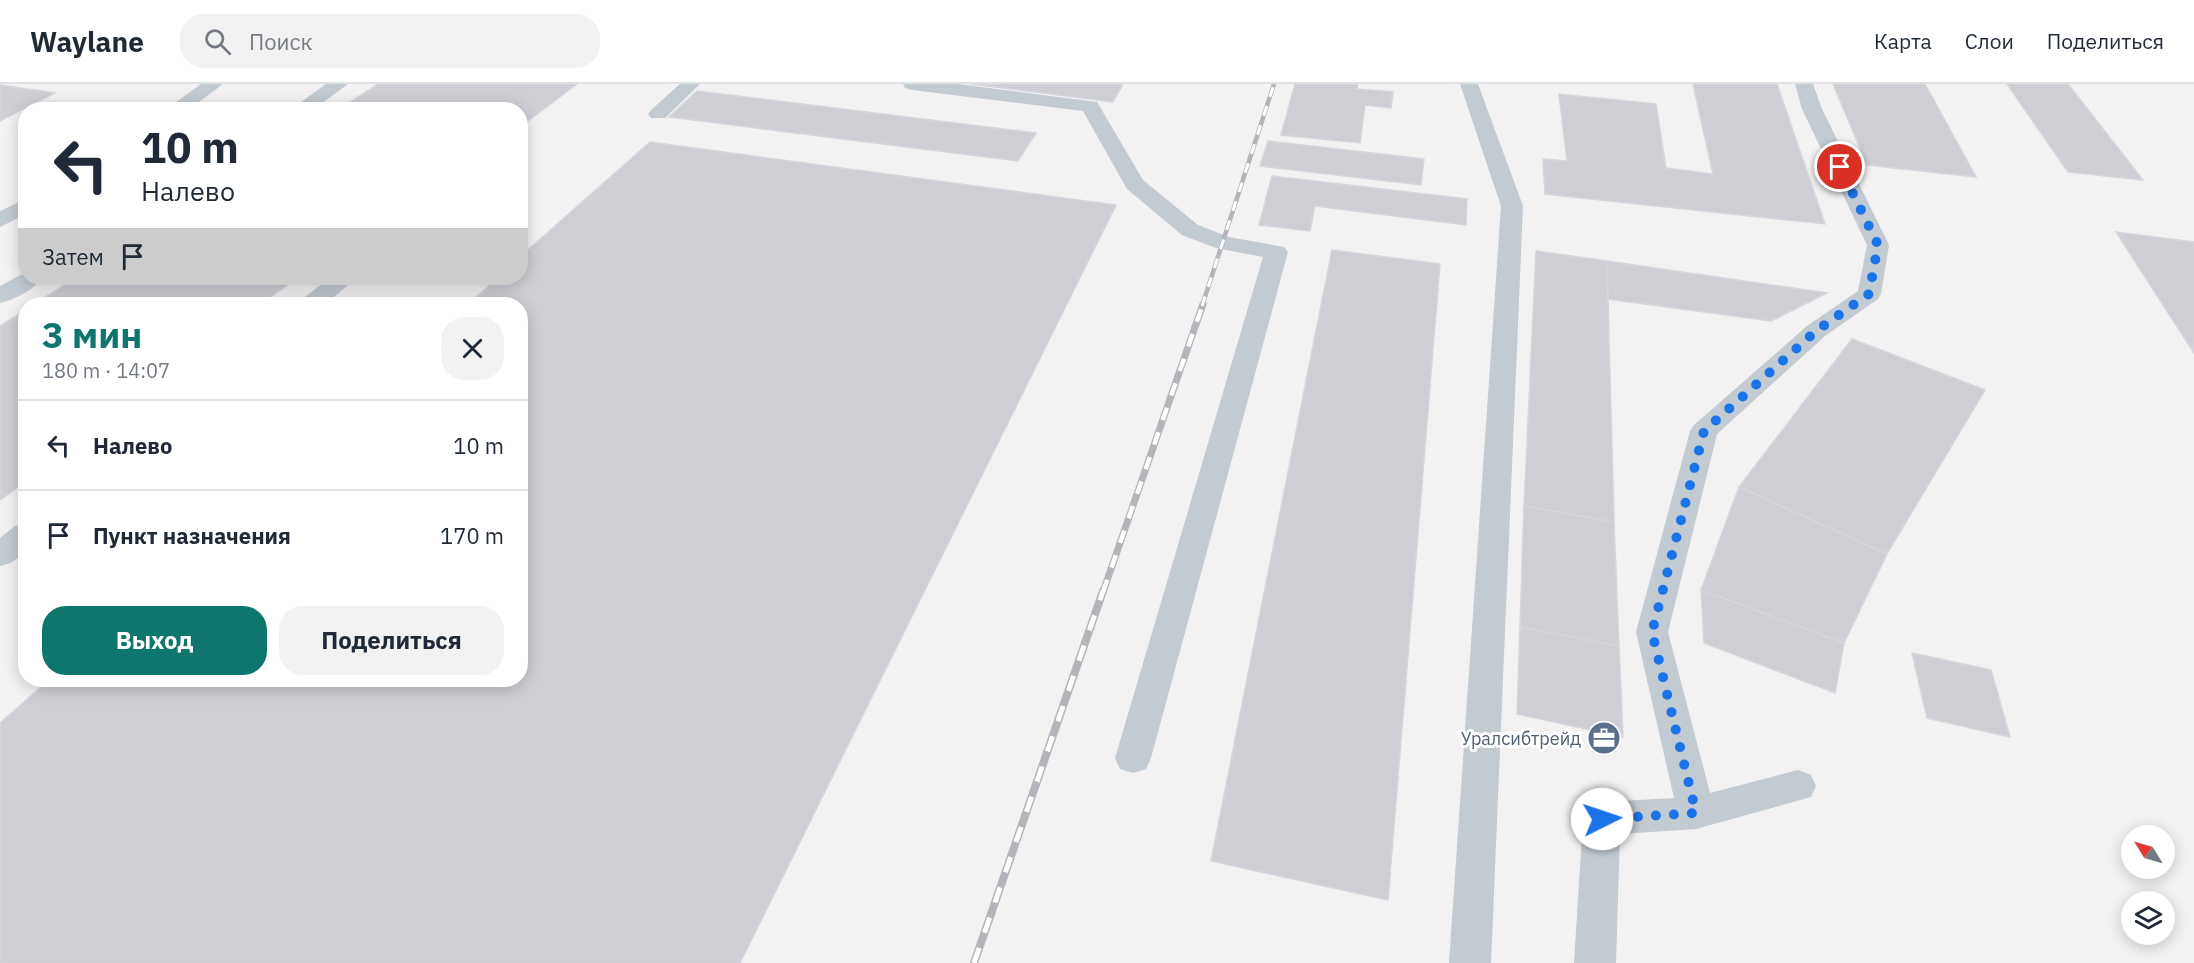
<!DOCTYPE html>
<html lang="ru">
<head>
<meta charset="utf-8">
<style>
	:root { --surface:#fff; --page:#f2f2f3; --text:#1f2937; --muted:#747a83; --line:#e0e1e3; --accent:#0f766e }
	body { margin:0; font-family:"IBM Plex Sans",sans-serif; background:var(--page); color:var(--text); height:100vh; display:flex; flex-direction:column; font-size:22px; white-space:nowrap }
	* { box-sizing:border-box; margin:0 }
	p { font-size:20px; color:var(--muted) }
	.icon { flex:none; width:33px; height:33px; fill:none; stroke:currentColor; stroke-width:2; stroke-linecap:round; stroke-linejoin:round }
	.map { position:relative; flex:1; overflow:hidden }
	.drawer { position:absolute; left:18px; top:213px; width:510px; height:390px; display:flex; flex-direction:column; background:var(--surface); border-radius:24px; box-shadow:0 3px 15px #0003 }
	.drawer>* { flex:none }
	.top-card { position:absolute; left:18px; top:18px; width:510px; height:183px; border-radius:24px; box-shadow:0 3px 15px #0003; background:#fff; color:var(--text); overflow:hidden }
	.needle { width:39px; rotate:307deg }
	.controls { position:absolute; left:2121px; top:741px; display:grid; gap:12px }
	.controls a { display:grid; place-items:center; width:54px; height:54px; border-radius:50%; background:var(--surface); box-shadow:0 3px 15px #0003; font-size:30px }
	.pin { position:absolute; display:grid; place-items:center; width:51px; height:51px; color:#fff; margin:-26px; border:3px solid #fff; border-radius:50%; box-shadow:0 2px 6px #0007 }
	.me { position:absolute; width:66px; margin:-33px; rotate:86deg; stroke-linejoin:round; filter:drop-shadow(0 0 4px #0008) }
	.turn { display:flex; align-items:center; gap:21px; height:126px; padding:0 24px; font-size:27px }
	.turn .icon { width:78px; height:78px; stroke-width:2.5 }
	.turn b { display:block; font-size:42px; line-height:51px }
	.then { display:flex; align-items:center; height:57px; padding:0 24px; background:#0003; gap:12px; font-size:22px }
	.round { display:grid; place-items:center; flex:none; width:63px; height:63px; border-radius:24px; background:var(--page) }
	.headline { display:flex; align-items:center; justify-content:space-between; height:102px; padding:0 24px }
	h1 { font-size:36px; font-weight:700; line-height:45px; color:var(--accent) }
	.cta { display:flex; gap:12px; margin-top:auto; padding:12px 24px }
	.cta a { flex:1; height:69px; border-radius:24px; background:var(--accent); color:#fff; font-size:24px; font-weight:700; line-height:69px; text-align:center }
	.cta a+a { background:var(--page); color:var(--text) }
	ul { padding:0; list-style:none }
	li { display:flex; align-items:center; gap:18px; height:90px; padding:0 24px; border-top:2px solid var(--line) }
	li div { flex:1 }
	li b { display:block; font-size:22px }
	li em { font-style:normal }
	header { display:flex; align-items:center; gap:36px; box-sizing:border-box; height:84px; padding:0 30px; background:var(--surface); border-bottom:2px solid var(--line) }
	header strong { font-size:28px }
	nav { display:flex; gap:33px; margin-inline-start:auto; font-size:21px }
	.search { width:420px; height:54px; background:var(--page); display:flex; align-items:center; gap:15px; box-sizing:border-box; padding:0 21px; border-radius:24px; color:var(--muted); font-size:22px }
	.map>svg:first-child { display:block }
	.building { fill:#cecfd5; stroke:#d5d6dc; stroke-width:1.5 }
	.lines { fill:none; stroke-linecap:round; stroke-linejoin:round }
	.service { fill:#c2cad2; fill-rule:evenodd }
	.rail-far2-casing { stroke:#b3b5bb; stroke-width:4.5 }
	.rail-far1-casing { stroke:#b3b5bb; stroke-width:7 }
	.rail-casing { stroke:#b3b5bb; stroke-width:8 }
	.rail-far2 { stroke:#fff; stroke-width:3; stroke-dasharray:10; stroke-linecap:butt }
	.rail-far1 { stroke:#fff; stroke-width:4.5; stroke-dasharray:13; stroke-linecap:butt }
	.rail { stroke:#fff; stroke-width:5; stroke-dasharray:16; stroke-linecap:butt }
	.route { stroke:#1a73e8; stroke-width:10; stroke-dasharray:0 18 }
	.labels { text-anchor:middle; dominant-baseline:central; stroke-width:6; stroke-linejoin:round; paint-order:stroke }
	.service-label { font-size:18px; fill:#4e5e75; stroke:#fff; text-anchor:end }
</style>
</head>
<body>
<header>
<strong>Waylane</strong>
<div class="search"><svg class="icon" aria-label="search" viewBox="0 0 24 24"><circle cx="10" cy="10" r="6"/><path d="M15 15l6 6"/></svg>Поиск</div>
<nav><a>Карта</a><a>Слои</a><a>Поделиться</a></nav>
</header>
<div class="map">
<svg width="2194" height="879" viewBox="0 0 2194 879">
	<rect width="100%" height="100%" fill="#f3f1f1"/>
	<!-- building -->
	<g class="building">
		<polygon points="378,0 577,0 520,43 520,26 338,26"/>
		<polygon points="971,0 1123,0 1113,18"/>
		<polygon points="1295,0 1358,0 1357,5 1393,8 1391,24 1365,21 1360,59 1281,51"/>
		<polygon points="1693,0 1777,0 1825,140 1545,110 1543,75 1567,77 1559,10 1656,20 1666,84 1713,90"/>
		<polygon points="1833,0 1925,0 1976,93 1867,81"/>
		<polygon points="2007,0 2068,0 2143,96 2068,88"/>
		<polygon points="0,1 55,9 0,37"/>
		<polygon points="697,7 1036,49 1018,77 669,33"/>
		<polygon points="1268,57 1424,75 1421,101 1260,82"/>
		<polygon points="650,58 1116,121 740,879 0,879 0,639 49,596 520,596 520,220 468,220 498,194 520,194 520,173"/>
		<polygon points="1272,92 1467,115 1466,141 1315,122 1310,147 1259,141"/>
		<polygon points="2116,148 2194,158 2194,269"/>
		<polygon points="1332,166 1440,180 1388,816 1211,777"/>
		<polygon points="1536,167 1607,177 1614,438 1524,422"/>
		<polygon points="1607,177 1827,209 1771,237 1608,215"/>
		<polygon points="76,194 297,194 261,220 34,220"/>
		<polygon points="26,226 26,397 0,416 0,242"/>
		<polygon points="1852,255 1985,306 1887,470 1739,403"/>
		<polygon points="1739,403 1887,470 1844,559 1701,506"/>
		<polygon points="1524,422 1614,438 1619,562 1520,543"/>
		<polygon points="1701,506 1844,559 1835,609 1704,559"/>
		<polygon points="1520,543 1619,562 1623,653 1517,630"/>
		<polygon points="1912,569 1991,586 2010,653 1927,634"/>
	</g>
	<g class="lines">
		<!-- service -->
		<g class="service">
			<polygon points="201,0 223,0 188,26 165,26"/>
			<polygon points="326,0 348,0 313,26 290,26"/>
			<polygon points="680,0 700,0 665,34 651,34 648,30 651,26"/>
			<polygon points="903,0 958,0 1097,18 1143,96 1198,141 1229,153 1284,163 1288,168 1151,674 1146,685 1133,689 1120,685 1115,674 1263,173 1216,164 1182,151 1127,105 1083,27 912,6 905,4"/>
			<polygon points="1460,0 1478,0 1523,122 1491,879 1449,879 1501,122"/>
			<polygon points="1795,0 1813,0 1822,25 1889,161 1881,210 1878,215 1825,252 1717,350 1668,548 1710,709 1798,686 1811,691 1816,702 1811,713 1696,745 1620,750 1616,879 1574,879 1583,735 1589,723 1602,718 1674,714 1636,548 1690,347 1694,341 1807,242 1858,207 1867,161 1802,25"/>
			<polygon points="26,115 26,130 0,143 0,127"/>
			<path d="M26,188V194H42C34,206 14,216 0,219V202Z"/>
			<polygon points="330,194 356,194 326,220 299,220 302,215"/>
			<polygon points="26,439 26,467 11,479 0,482 0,454 15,442"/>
		</g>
		<defs>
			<polyline id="rail-far2" points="1202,222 1274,0"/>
			<polyline id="rail-far1" points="1103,508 1203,220"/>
			<polyline id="rail" points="974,879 1103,507"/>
		</defs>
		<!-- rail-far2 casing -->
		<use href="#rail-far2" class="rail-far2-casing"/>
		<!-- rail-far1 casing -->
		<use href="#rail-far1" class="rail-far1-casing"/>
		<!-- rail casing -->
		<use href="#rail" class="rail-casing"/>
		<!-- rail-far2 -->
		<use href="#rail-far2" class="rail-far2"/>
		<!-- rail-far1 -->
		<use href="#rail-far1" class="rail-far1"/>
		<!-- rail -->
		<use href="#rail" class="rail"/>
	</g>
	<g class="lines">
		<!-- route -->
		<polyline class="route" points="1602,735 1696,729 1652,548 1704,347 1816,247 1869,210 1878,161 1840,83"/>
	</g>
	<!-- icons -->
	<defs>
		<symbol id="office-disc" viewBox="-11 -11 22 22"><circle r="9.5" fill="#5c6f8a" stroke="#fff"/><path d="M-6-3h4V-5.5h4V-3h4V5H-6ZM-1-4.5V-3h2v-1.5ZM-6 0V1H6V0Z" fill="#fff"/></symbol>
	</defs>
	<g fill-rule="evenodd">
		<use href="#office-disc" x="1585" y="635" width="38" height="38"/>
	</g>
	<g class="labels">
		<!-- service labels -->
		<g class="service-label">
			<text x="1581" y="654">Уралcибтрейд</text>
		</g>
	</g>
</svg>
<div class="controls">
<a><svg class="needle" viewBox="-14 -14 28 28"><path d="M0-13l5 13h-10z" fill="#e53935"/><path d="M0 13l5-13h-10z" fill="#747a83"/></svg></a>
<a><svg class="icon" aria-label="layers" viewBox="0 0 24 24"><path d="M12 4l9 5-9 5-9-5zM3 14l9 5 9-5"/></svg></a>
</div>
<div class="pin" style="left:1840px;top:83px;background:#d93025"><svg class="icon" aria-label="arrive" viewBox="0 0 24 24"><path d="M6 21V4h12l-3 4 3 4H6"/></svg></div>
<svg class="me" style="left:1602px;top:735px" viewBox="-20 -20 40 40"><circle r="19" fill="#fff"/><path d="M0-13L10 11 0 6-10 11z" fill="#1a73e8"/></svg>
<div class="top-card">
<div class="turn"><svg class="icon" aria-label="left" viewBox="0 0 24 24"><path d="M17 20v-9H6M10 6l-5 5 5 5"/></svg><div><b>10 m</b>Налево</div></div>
<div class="then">Затем<svg class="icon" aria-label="arrive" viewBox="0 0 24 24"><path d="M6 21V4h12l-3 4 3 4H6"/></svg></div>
</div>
<section class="drawer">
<div class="headline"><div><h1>3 мин</h1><p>180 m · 14:07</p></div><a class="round"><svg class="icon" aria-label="close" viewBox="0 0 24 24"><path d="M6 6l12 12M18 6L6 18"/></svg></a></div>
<ul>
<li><svg class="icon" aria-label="left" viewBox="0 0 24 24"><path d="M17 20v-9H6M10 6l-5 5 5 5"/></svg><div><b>Налево</b></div><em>10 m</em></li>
<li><svg class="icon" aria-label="arrive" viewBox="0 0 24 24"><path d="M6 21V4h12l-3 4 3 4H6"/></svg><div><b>Пункт назначения</b></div><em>170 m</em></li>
</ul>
<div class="cta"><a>Выход</a><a>Поделиться</a></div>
</section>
</div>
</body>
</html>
